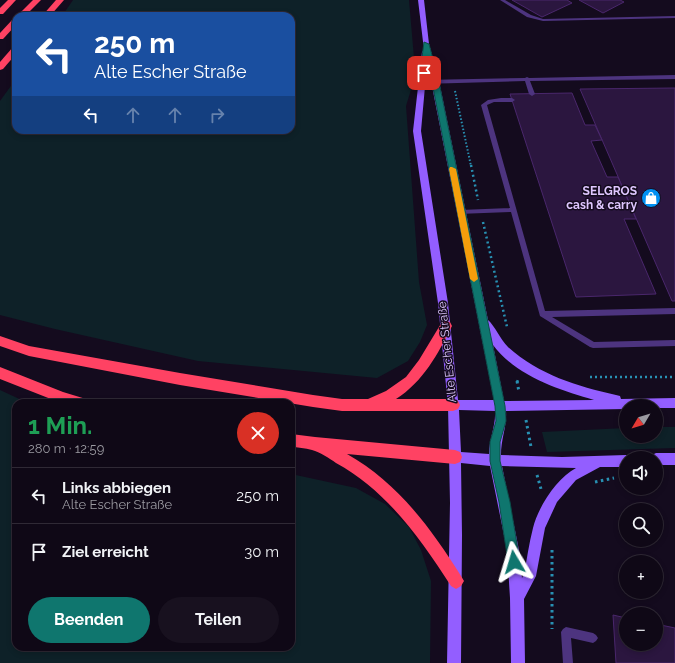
<!DOCTYPE html>
<html lang="de">
<head>
<meta charset="utf-8">
<style>
	:root { --surface:#0f0816; --page:#18111f; --text:#f1f3f6; --muted:#9b9aa1; --line:#2f2935; --accent:#0f766e }
	body { margin:0; font-family:Raleway,sans-serif; background:var(--page); color:var(--text); height:100vh; display:flex; flex-direction:column; font-size:15px; white-space:nowrap }
	* { box-sizing:border-box; margin:0 }
	p { font-size:13px; color:var(--muted) }
	.icon { flex:none; width:22px; height:22px; fill:none; stroke:currentColor; stroke-width:2; stroke-linecap:round; stroke-linejoin:round }
	.map { position:relative; flex:1; overflow:hidden }
	.side { position:absolute; left:12px; top:399px; width:283px; height:252px; display:flex; flex-direction:column; background:var(--surface); border-radius:12px; box-shadow:0 2px 6px #0003,0 0 0 1px var(--line) }
	.side>* { flex:none }
	.top-card { position:absolute; left:12px; top:12px; width:283px; height:122px; border-radius:12px; box-shadow:0 2px 6px #0003,0 0 0 1px var(--line); background:#1a4fa0; color:#fff; overflow:hidden }
	.needle { width:26px; rotate:232deg }
	.buttons { position:absolute; left:619px; top:399px; display:grid; gap:8px }
	.buttons a { display:grid; place-items:center; width:44px; height:44px; border-radius:50%; background:var(--surface); box-shadow:0 2px 6px #0003,0 0 0 1px var(--line); font-size:20px }
	.pin { position:absolute; display:grid; place-items:center; width:34px; height:34px; color:#fff; margin:-17px; border-radius:8px; box-shadow:0 2px 6px #0006 }
	.me { position:absolute; width:44px; margin:-22px; rotate:353deg; stroke-linejoin:round; filter:drop-shadow(0 0 3px #0008) }
	.turn { display:flex; align-items:center; gap:14px; height:84px; padding:0 16px; font-size:18px }
	.turn .icon { width:52px; height:52px; stroke-width:2.5 }
	.turn b { display:block; font-size:28px; line-height:34px }
	.lanes { display:flex; align-items:center; height:38px; padding:0 16px; background:#0003; justify-content:center; gap:20px; direction:ltr }
	.lanes .off { opacity:.35 }
	.round { display:grid; place-items:center; flex:none; width:42px; height:42px; border-radius:21px; background:var(--page) }
	.head { display:flex; align-items:center; justify-content:space-between; height:68px; padding:0 16px }
	h1 { font-size:24px; font-weight:700; line-height:30px; color:#1e9e55 }
	.cta { display:flex; gap:8px; margin-top:auto; padding:8px 16px }
	.cta a { flex:1; height:46px; border-radius:24px; background:var(--accent); color:#fff; font-size:16px; font-weight:700; line-height:46px; text-align:center }
	.cta a+a { background:var(--page); color:var(--text) }
	ul { padding:0; list-style:none }
	li { display:flex; align-items:center; gap:12px; height:56px; padding:0 16px; border-top:1px solid var(--line) }
	li div { flex:1 }
	li b { display:block; font-size:15px }
	li em { font-style:normal }
	.map>svg:first-child { display:block }
	.green { fill:#0e2128 }
	.building { fill:#2b163f; stroke:#4a276c }
	.lines { fill:none; stroke-linecap:round; stroke-linejoin:round }
	.path-far2 { stroke:#2891b3; stroke-width:2; stroke-dasharray:1.5 2; stroke-linecap:butt }
	.path-far1 { stroke:#2891b3; stroke-width:2.5; stroke-dasharray:2 3; stroke-linecap:butt }
	.path { stroke:#2891b3; stroke-width:3; stroke-dasharray:2.5 3.5; stroke-linecap:butt }
	.lane { fill:#4d347f; fill-rule:evenodd }
	.secondary { fill:#935eff; fill-rule:evenodd }
	.highway { fill:#ff4263; fill-rule:evenodd }
	.route { fill:#0f766e; stroke:#0a4d48 }
	.slow { fill:#f59e0b }
	.labels { text-anchor:middle; dominant-baseline:central; stroke-width:3; stroke-linejoin:round; paint-order:stroke }
	.poi-label { font-size:12px; font-weight:bold; fill:#dfc7ff; stroke:#140b1e; text-anchor:end }
	.street-label { font-size:12px; fill:#dfc7ff; stroke:#140b1e }
</style>
</head>
<body>
<div class="map">
<svg width="675" height="663" viewBox="0 0 675 663">
	<rect width="100%" height="100%" fill="#140b1e"/>
	<!-- green -->
	<g class="green">
		<polygon points="73,0 409,0 414,58 414,80 406,106 419,282 427,325 420,342 408,361 377,378 198,361 55,329 0,315 0,101 16,79 16,130 291,130 291,16 62,16"/>
		<polygon points="0,390 28,403 16,403 16,647 291,647 291,474 356,488 385,504 409,527 421,550 431,581 430,663 0,663"/>
		<polygon points="656,427 675,427 675,448 547,452 542,432 626,428 626,436 656,436"/>
	</g>
	<!-- building -->
	<g class="building">
		<polygon points="512,0 567,0 572,3 542,17"/>
		<polygon points="579,0 620,0 624,2 603,13"/>
		<polygon points="675,88 675,301 672,301 580,89"/>
		<polygon points="572,93 585,125 595,125 602,140 591,141 607,177 618,177 636,219 624,219 656,294 576,297 510,94"/>
		<polygon points="613,615 626,618 626,644 656,644 656,624 675,628 675,663 616,663"/>
	</g>
	<g class="lines">
		<!-- path-far2 -->
		<polyline class="path-far2" points="455,91 471,166"/>
		<!-- path-far1 -->
		<g class="path-far1">
			<polyline points="471,165 478,200"/>
			<polyline points="483,222 507,327"/>
			<polyline points="590,377 675,377"/>
			<polyline points="517,382 518,380"/>
		</g>
		<!-- path -->
		<g class="path">
			<polyline points="517,381 519,392"/>
			<polyline points="526,420 531,447"/>
			<polyline points="537,475 541,489"/>
			<polyline points="595,482 614,478"/>
			<polyline points="552,550 552,629"/>
		</g>
		<!-- lane -->
		<g class="lane">
			<polygon points="500,0 505,0 531,15 543,19 675,16 675,18 543,21 527,17"/>
			<polygon points="675,75 675,79 530,81 535,94 532,96 529,94 525,81 423,84 420,82 423,80 525,78 527,77 529,78"/>
			<polygon points="501,98 512,98 515,100 512,102 494,102 487,105 545,311 675,308 675,314 552,317 594,342 675,340 675,346 593,348 590,347 540,316 511,212 458,214 457,212 460,210 510,208 481,105 488,100"/>
			<polygon points="566,627 593,633 596,635 598,638 596,641 593,643 571,638 573,663 563,663 561,632 563,629"/>
		</g>
		<!-- secondary -->
		<g class="secondary">
			<path d="M418,0H424L429,44L439,81L488,320C495,326 500,339 508,347C539,375 577,386 616,395L620,396L621,399L675,398V408H656V406H626V409L506,411C507,426 501,439 501,455L562,457L626,455L630,458H626V467H600L576,480L557,502L545,528L536,576L524,599L525,663H511L510,598L507,550L490,466L461,463L462,535L461,663H447L450,503L448,406L438,303L413,131L422,52L424,50ZM427,64L431,81L494,400H458L448,303L421,131ZM493,345C516,376 559,390 594,400L504,401ZM459,410L495,411C496,426 489,439 489,454L461,452ZM502,466L576,468C557,478 538,507 533,528C529,543 527,559 524,574L522,578L519,550Z"/>
			<polygon points="656,453 675,453 675,465 656,465 656,458 651,458 652,455"/>
		</g>
		<!-- highway -->
		<g class="highway">
			<polygon points="8,0 16,0 3,14 0,14 0,8"/>
			<polygon points="33,0 41,0 25,16 17,16"/>
			<polygon points="56,0 64,0 50,16 42,16"/>
			<polygon points="13,19 16,19 16,25 3,39 0,39 0,33"/>
			<polygon points="13,47 16,47 16,54 3,69 0,70 0,62"/>
			<path d="M446,321L450,322L452,326C438,354 423,382 396,399H453L458,401L460,405L458,409L453,411H342L313,407L180,385L29,356L0,346V336L29,346L180,373L313,395L342,399H368L386,391L406,377L419,360L442,322Z"/>
			<polygon points="0,367 63,392 86,399 87,403 61,403 0,379"/>
			<path d="M291,434L315,437L455,450L460,452L462,457L460,462L455,464L347,454C397,482 431,528 461,576L464,581L461,586L456,589L451,586C420,538 387,491 336,463C329,458 320,452 312,450C305,448 298,448 291,446Z"/>
		</g>
	</g>
	<!-- route -->
	<polygon class="route" points="424,42 429,44 439,82 505,406 506,421 500,442 500,461 510,502 520,562 518,566 514,568 510,566 508,562 499,502 490,461 490,442 496,421 495,406 428,62 426,74 420,73"/>
	<!-- slow -->
	<polygon class="slow" points="450,167 452,167 456,169 478,279 474,282 470,279 449,169"/>
	<!-- icons -->
	<defs>
		<symbol id="shop-disc" viewBox="-11 -11 22 22"><circle r="9.5" fill="#0090f2" stroke="#140b1e"/><path d="M-5-2.5h2.3a2.7 3.5 0 0 1 5.4 0H5L5.5 6h-11ZM-1.5-2.5h3a1.5 2.3 0 0 0-3 0Z" fill="#fff"/></symbol>
	</defs>
	<g fill-rule="evenodd">
		<use href="#shop-disc" x="640" y="187" width="22" height="22"/>
	</g>
	<g class="labels">
		<!-- poi labels -->
		<g class="poi-label">
			<text x="637" y="191">SELGROS<tspan x="637" dy="14">cash &amp; carry</tspan></text>
		</g>
		<!-- street labels -->
		<g class="street-label">
			<text transform="translate(447 352) rotate(-96)">Alte Escher Straße</text>
		</g>
	</g>
</svg>
<div class="buttons">
<a><svg class="needle" viewBox="-14 -14 28 28"><path d="M0-13l5 13h-10z" fill="#e53935"/><path d="M0 13l5-13h-10z" fill="#9b9aa1"/></svg></a>
<a><svg class="icon" aria-label="sound" viewBox="0 0 24 24"><path d="M4 9h4l5-4v14l-5-4H4zM17 9q2 3 0 6"/></svg></a>
<a><svg class="icon" aria-label="search" viewBox="0 0 24 24"><circle cx="10" cy="10" r="6"/><path d="M15 15l6 6"/></svg></a>
<a>+</a>
<a>−</a>
</div>
<div class="pin" style="left:424px;top:73px;background:#d93025"><svg class="icon" aria-label="arrive" viewBox="0 0 24 24"><path d="M6 21V4h12l-3 4 3 4H6"/></svg></div>
<svg class="me" style="left:514px;top:562px" viewBox="-20 -20 40 40"><path d="M0-17L14 15 0 8-14 15z" fill="#0f766e" stroke="#fff" stroke-width="4"/></svg>
<div class="top-card">
<div class="turn"><svg class="icon" aria-label="left" viewBox="0 0 24 24"><path d="M17 20v-9H6M10 6l-5 5 5 5"/></svg><div><b>250 m</b>Alte Escher Straße</div></div>
<div class="lanes"><svg class="icon" aria-label="left" viewBox="0 0 24 24"><path d="M17 20v-9H6M10 6l-5 5 5 5"/></svg><svg class="icon off" aria-label="ahead" viewBox="0 0 24 24"><path d="M12 20V5M6 11l6-6 6 6"/></svg><svg class="icon off" aria-label="ahead" viewBox="0 0 24 24"><path d="M12 20V5M6 11l6-6 6 6"/></svg><svg class="icon off" aria-label="right" viewBox="0 0 24 24"><path d="M7 20v-9h11M14 6l5 5-5 5"/></svg></div>
</div>
<section class="side">
<div class="head"><div><h1>1 Min.</h1><p>280 m · 12:59</p></div><a class="round" style="background:#d93025;color:#fff"><svg class="icon" aria-label="close" viewBox="0 0 24 24"><path d="M6 6l12 12M18 6L6 18"/></svg></a></div>
<ul>
<li><svg class="icon" aria-label="left" viewBox="0 0 24 24"><path d="M17 20v-9H6M10 6l-5 5 5 5"/></svg><div><b>Links abbiegen</b><p>Alte Escher Straße</p></div><em>250 m</em></li>
<li><svg class="icon" aria-label="arrive" viewBox="0 0 24 24"><path d="M6 21V4h12l-3 4 3 4H6"/></svg><div><b>Ziel erreicht</b></div><em>30 m</em></li>
</ul>
<div class="cta"><a>Beenden</a><a>Teilen</a></div>
</section>
</div>
</body>
</html>
